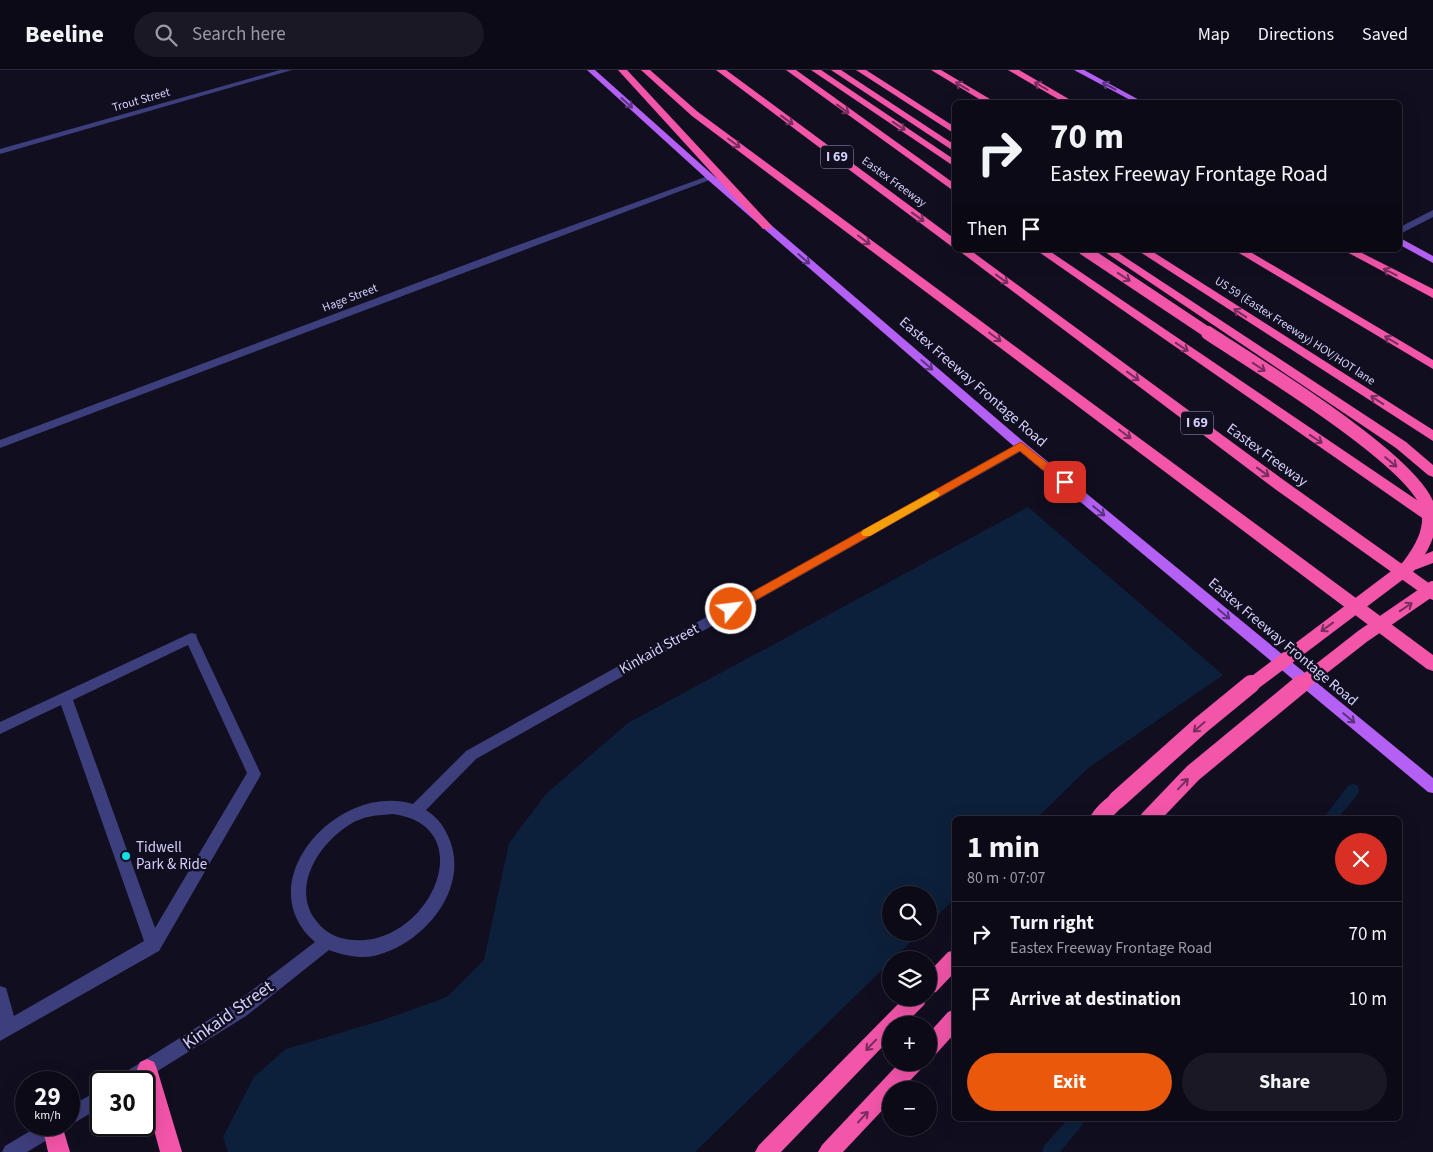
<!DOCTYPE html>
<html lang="en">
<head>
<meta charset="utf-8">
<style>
	:root { --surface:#0d0a18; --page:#1b1825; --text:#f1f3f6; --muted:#9a9aa2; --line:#2d2b37; --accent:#ea580c }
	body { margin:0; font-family:"Source Sans 3",sans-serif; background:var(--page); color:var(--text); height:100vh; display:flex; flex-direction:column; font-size:19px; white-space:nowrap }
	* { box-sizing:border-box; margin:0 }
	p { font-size:16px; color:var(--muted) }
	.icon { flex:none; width:28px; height:28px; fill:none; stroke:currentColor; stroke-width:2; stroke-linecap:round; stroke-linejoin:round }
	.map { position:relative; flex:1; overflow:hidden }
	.details { position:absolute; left:952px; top:746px; width:450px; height:305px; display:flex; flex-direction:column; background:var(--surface); border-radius:8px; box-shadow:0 5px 20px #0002,0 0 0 1px var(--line) }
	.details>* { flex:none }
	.banner { position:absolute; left:952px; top:30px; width:450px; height:152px; border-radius:8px; box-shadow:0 5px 20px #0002,0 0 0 1px var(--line); background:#0d0a18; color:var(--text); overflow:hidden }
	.controls { position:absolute; left:882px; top:816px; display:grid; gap:10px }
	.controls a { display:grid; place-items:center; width:55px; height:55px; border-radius:50%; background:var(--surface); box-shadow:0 5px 20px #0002,0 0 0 1px var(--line); font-size:25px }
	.speed { position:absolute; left:15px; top:1001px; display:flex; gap:10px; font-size:25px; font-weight:700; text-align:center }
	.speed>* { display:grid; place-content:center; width:65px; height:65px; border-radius:50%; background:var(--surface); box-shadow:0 5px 20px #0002,0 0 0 1px var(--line); line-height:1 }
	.speed small { font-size:12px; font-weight:400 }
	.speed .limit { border:2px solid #111; border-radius:8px; background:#fff; color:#111 }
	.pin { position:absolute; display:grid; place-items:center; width:42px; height:42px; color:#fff; margin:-21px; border-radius:10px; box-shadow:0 2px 8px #0006 }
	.me { position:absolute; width:55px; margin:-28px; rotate:61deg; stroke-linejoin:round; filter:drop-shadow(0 0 4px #0008) }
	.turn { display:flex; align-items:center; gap:18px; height:105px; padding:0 15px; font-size:22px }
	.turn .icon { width:65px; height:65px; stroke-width:2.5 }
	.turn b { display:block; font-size:35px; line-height:42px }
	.then { display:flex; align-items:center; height:48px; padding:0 15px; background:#0003; gap:10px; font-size:19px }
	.round { display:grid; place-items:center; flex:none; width:52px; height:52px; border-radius:26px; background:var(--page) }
	.head { display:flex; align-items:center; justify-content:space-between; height:85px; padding:0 15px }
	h1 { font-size:30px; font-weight:700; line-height:38px }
	.primary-button { display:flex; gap:10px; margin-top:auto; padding:10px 15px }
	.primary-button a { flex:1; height:58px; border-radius:30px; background:var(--accent); color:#fff; font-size:20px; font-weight:700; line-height:58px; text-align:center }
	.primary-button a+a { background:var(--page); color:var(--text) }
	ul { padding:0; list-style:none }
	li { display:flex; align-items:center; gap:15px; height:65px; padding:0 15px; border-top:1px solid var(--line) }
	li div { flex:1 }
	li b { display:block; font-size:19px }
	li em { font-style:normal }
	header { display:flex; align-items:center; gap:30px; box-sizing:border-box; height:70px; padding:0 25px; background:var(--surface); border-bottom:1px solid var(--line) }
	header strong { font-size:24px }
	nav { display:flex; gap:28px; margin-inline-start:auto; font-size:18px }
	.search { width:350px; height:45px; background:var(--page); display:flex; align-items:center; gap:12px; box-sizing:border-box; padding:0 18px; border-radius:28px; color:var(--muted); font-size:19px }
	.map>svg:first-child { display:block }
	.water { fill:#0d203b }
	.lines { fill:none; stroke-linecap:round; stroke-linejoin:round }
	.stream { fill:#0d203b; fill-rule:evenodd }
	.minor { fill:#3d3e7c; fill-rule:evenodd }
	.major { fill:#b460f4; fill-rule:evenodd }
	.highway { fill:#f355a9; fill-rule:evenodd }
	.highway-bridge-far2 { stroke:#f355a9; stroke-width:11 }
	.highway-bridge-far1 { stroke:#f355a9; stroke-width:14 }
	.highway-bridge { stroke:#f355a9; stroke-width:18 }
	.oneway { stroke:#772e5e }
	.oneway2 { stroke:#5a337f }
	.route { fill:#ea580c; stroke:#983908 }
	.slow { fill:#f59e0b }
	.poi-dot { fill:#11dee8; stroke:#110e20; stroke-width:2 }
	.labels { text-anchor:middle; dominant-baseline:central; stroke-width:5; stroke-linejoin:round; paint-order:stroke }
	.far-street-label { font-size:12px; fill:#d3d1fc; stroke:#110e20 }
	.shield { fill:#110e20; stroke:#9996ba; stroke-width:1 }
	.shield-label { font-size:14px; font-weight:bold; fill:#d3d1fc }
	.street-label { font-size:15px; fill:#d3d1fc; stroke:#110e20 }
	.poi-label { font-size:15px; fill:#d3d1fc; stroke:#110e20; text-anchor:start }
	.near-street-label { font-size:18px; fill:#d3d1fc; stroke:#110e20 }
</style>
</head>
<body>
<header>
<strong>Beeline</strong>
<div class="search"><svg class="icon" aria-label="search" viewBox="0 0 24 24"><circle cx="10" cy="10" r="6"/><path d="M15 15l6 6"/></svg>Search here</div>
<nav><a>Map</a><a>Directions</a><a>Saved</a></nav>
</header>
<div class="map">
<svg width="1433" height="1082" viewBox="0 0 1433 1082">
	<rect width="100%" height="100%" fill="#110e20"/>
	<!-- water -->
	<polygon class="water" points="1028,437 1223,605 1088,698 1036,749 955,749 955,828 929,854 929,825 891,825 891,862 920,863 695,1082 228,1082 223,1067 254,1007 286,979 383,950 447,927 484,890 509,773 546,724 628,653"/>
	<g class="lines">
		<!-- stream -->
		<g class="stream">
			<polygon points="1353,714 1358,716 1359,720 1358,724 1337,749 1323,749 1348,716"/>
			<polygon points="1068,1049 1086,1049 1083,1054 1060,1082 1042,1082 1044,1076"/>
		</g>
		<!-- minor -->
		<g class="minor">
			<polygon points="280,0 292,0 0,84 0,79"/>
			<polygon points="708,106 715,108 0,378 0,370 499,182"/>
			<polygon points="1433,140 1433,147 1400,164 1400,157"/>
			<path d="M1021,372L1025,373L1026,376L1025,379L476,689L426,740C437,747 443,755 448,766C472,817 424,875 374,886C360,889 343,885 329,880L246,946L140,1012H117L119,1006L234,934L315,872C247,814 337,711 413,734L466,681ZM393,744C488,757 423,889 341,868C330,865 321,858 314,848C292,815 320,773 349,755C362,746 378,745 393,744Z"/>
			<path d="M191,563L196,564L197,568L259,700L261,704L259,708L159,881L0,971V916L6,918L14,946L144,871L61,635L0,664V652ZM188,575L247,703L155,858L73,630Z"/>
			<polygon points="101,1019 101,1037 69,1056 68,1055 69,1037"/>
			<polygon points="40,1055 65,1055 62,1061 27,1082 2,1082 5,1076"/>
		</g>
		<!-- major -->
		<g class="major">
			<polygon points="587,0 595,0 714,106 1025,373 1433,708 1433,723 1428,722 1017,379 708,110"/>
			<polygon points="1074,0 1084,0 1143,32 1134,32"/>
			<polygon points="1400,168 1433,186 1433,193 1400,175"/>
		</g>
		<!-- highway -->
		<g class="highway">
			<polygon points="618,0 627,0 771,155 772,157 771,159 763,159"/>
			<polygon points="641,0 650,0 698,42 1433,585 1433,601 1427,599 692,46"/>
			<polygon points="716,0 726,0 955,169 955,177 951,176"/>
			<polygon points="786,0 796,0 955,114 955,122"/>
			<polygon points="811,0 821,0 955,90 955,97"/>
			<polygon points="831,0 841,0 955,75 955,82"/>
			<polygon points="856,0 866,0 955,57 955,64"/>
			<polygon points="931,0 941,0 995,32 984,32"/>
			<polygon points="1008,0 1019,0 1074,32 1063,32"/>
			<polygon points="958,180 970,180 1285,411 1402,494 1433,481 1433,493 1412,501 1433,516 1433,530 1428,528 1275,419"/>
			<polygon points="1036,180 1048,180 1433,441 1433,453 1428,452"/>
			<polygon points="1102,180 1114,180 1406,372 1433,395 1433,407 1428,405 1396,378"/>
			<polygon points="1137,180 1150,180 1433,360 1433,371"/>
			<polygon points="1234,180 1247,180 1433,290 1433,299"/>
			<polygon points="1343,180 1356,180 1433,219 1433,228"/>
			<path d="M1117,722L1123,724L1126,730L1123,736L1110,749H1089C1094,738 1107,726 1117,722Z"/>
			<polygon points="955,880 955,902 936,922 929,924 929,902 948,882"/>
			<polygon points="904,928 927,928 924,935 904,955 891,955 891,968 781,1082 755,1082 759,1075"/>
			<polygon points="955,939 955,963 936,984 929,987 929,963 948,942"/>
			<polygon points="147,989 154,992 157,999 182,1082 160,1082 144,1023 144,1012 141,1012 137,999 140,992"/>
			<polygon points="900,992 924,992 921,999 901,1020 891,1020 891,1031 843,1082 818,1082 822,1075"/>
			<polygon points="42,1055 62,1055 70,1082 48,1082"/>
		</g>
		<!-- highway-bridge-far2 -->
		<polyline class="highway-bridge-far2" points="1084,180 1210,264"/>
		<!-- highway-bridge-far1 -->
		<g class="highway-bridge-far1">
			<path d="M1208,263C1253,293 1416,391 1428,438C1433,460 1421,480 1408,497L1250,616"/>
			<polyline points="1299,616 1363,566 1433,518"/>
		</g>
		<!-- highway-bridge -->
		<g class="highway-bridge">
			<polyline points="1117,730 1201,655 1251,614"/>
			<polyline points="1149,749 1193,703 1301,614"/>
		</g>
	</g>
	<!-- one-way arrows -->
	<defs><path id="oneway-shaft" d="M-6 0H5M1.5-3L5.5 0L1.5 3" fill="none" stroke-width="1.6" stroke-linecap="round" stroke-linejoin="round" transform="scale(1.25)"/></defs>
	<g class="oneway">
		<use href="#oneway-shaft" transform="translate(962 16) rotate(-149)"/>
		<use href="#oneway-shaft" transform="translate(1041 16) rotate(-150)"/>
		<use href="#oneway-shaft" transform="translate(843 39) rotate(36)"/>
		<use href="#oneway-shaft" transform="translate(787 50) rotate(36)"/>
		<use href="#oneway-shaft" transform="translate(899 56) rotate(34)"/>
		<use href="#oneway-shaft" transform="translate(734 73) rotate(37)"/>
		<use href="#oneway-shaft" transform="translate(918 147) rotate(36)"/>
		<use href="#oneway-shaft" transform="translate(864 170) rotate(37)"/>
		<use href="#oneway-shaft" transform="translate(1390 202) rotate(-153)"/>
		<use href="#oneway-shaft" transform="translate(1124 207) rotate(34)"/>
		<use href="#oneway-shaft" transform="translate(1002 209) rotate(36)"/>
		<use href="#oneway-shaft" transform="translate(1240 243) rotate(-147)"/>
		<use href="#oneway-shaft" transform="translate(995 267) rotate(37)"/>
		<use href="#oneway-shaft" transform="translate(1391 270) rotate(-149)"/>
		<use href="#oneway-shaft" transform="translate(1182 277) rotate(34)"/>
		<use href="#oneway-shaft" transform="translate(1259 297) rotate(34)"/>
		<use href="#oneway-shaft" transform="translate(1133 306) rotate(36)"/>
		<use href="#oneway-shaft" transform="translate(1377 330) rotate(-147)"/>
		<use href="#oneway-shaft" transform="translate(1125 364) rotate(37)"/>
		<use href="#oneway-shaft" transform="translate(1316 369) rotate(34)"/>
		<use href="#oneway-shaft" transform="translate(1391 392) rotate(40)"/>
		<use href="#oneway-shaft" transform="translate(1263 402) rotate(36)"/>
		<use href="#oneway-shaft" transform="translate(1406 537) rotate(-34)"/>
		<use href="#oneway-shaft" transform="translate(1327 557) rotate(144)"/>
		<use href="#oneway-shaft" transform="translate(1199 657) rotate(139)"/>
		<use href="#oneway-shaft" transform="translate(1183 714) rotate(-46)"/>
		<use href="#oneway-shaft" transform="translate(871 975) rotate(134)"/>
		<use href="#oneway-shaft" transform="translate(863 1047) rotate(-47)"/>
	</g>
	<g class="oneway2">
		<use href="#oneway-shaft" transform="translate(1109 16) rotate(-152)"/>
		<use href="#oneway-shaft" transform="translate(627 33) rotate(42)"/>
		<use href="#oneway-shaft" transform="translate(804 189) rotate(41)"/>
		<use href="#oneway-shaft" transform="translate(927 295) rotate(41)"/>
		<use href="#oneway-shaft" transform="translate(1099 441) rotate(40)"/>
		<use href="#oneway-shaft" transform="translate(1224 544) rotate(40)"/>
		<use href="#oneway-shaft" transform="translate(1349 648) rotate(40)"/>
	</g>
	<!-- route -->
	<polygon class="route" points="1021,372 1069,410 1070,412 1069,415 1061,415 1020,381 735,542 727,542 725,539 727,536"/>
	<!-- slow -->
	<polygon class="slow" points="934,421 938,422 940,425 938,427 870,466 863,466 861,463 863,460"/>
	<!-- markers -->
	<circle class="poi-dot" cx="126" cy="786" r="5"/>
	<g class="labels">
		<!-- far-street labels -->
		<g class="far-street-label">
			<text transform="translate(141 30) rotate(-16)">Trout Street</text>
			<text transform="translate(894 112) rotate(36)">Eastex Freeway</text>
			<text transform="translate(350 228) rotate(-21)">Hage Street</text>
			<text transform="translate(1295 261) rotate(33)">US 59 (Eastex Freeway) HOV/HOT lane</text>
		</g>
		<!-- shield labels -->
		<g class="shield">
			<rect x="821" y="75.5" width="32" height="23" rx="4"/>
			<rect x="1181" y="341.5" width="32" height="23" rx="4"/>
		</g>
		<g class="shield-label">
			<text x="837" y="87">I 69</text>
			<text x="1197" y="353">I 69</text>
		</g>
		<!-- street labels -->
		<g class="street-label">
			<text transform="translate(973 312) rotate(41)">Eastex Freeway Frontage Road</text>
			<text transform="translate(1267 385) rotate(36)">Eastex Freeway</text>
			<text transform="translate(1283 572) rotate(40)">Eastex Freeway Frontage Road</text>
			<text transform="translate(659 579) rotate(-29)">Kinkaid Street</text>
		</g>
		<!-- poi labels -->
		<g class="poi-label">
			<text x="136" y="777">Tidwell<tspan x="136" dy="17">Park &amp; Ride</tspan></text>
		</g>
		<!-- near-street labels -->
		<g class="near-street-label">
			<text transform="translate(228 945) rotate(-35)">Kinkaid Street</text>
		</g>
	</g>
</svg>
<div class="controls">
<a><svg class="icon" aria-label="search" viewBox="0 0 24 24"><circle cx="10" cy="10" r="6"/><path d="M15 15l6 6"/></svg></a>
<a><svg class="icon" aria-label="layers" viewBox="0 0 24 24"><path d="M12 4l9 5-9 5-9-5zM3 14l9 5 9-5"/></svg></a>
<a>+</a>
<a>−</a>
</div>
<div class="speed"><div>29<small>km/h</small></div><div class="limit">30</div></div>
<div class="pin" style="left:1065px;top:412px;background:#d93025"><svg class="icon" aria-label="arrive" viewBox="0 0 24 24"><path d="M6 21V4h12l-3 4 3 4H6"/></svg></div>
<svg class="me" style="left:731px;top:539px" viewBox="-20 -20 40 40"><circle r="17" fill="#ea580c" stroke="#fff" stroke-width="3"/><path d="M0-11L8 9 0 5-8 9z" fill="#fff"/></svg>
<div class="banner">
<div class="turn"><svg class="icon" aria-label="right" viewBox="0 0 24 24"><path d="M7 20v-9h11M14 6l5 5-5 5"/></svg><div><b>70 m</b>Eastex Freeway Frontage Road</div></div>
<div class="then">Then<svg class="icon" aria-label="arrive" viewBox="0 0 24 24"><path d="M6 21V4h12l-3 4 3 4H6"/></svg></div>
</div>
<section class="details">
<div class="head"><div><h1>1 min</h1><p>80 m · 07:07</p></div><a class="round" style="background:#d93025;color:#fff"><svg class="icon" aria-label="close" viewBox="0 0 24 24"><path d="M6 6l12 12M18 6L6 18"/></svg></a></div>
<ul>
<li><svg class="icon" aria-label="right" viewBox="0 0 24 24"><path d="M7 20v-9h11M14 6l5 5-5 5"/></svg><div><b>Turn right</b><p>Eastex Freeway Frontage Road</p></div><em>70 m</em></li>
<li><svg class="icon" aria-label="arrive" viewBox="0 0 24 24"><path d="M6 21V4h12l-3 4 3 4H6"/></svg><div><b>Arrive at destination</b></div><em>10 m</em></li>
</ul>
<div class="primary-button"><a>Exit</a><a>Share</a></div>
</section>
</div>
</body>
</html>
